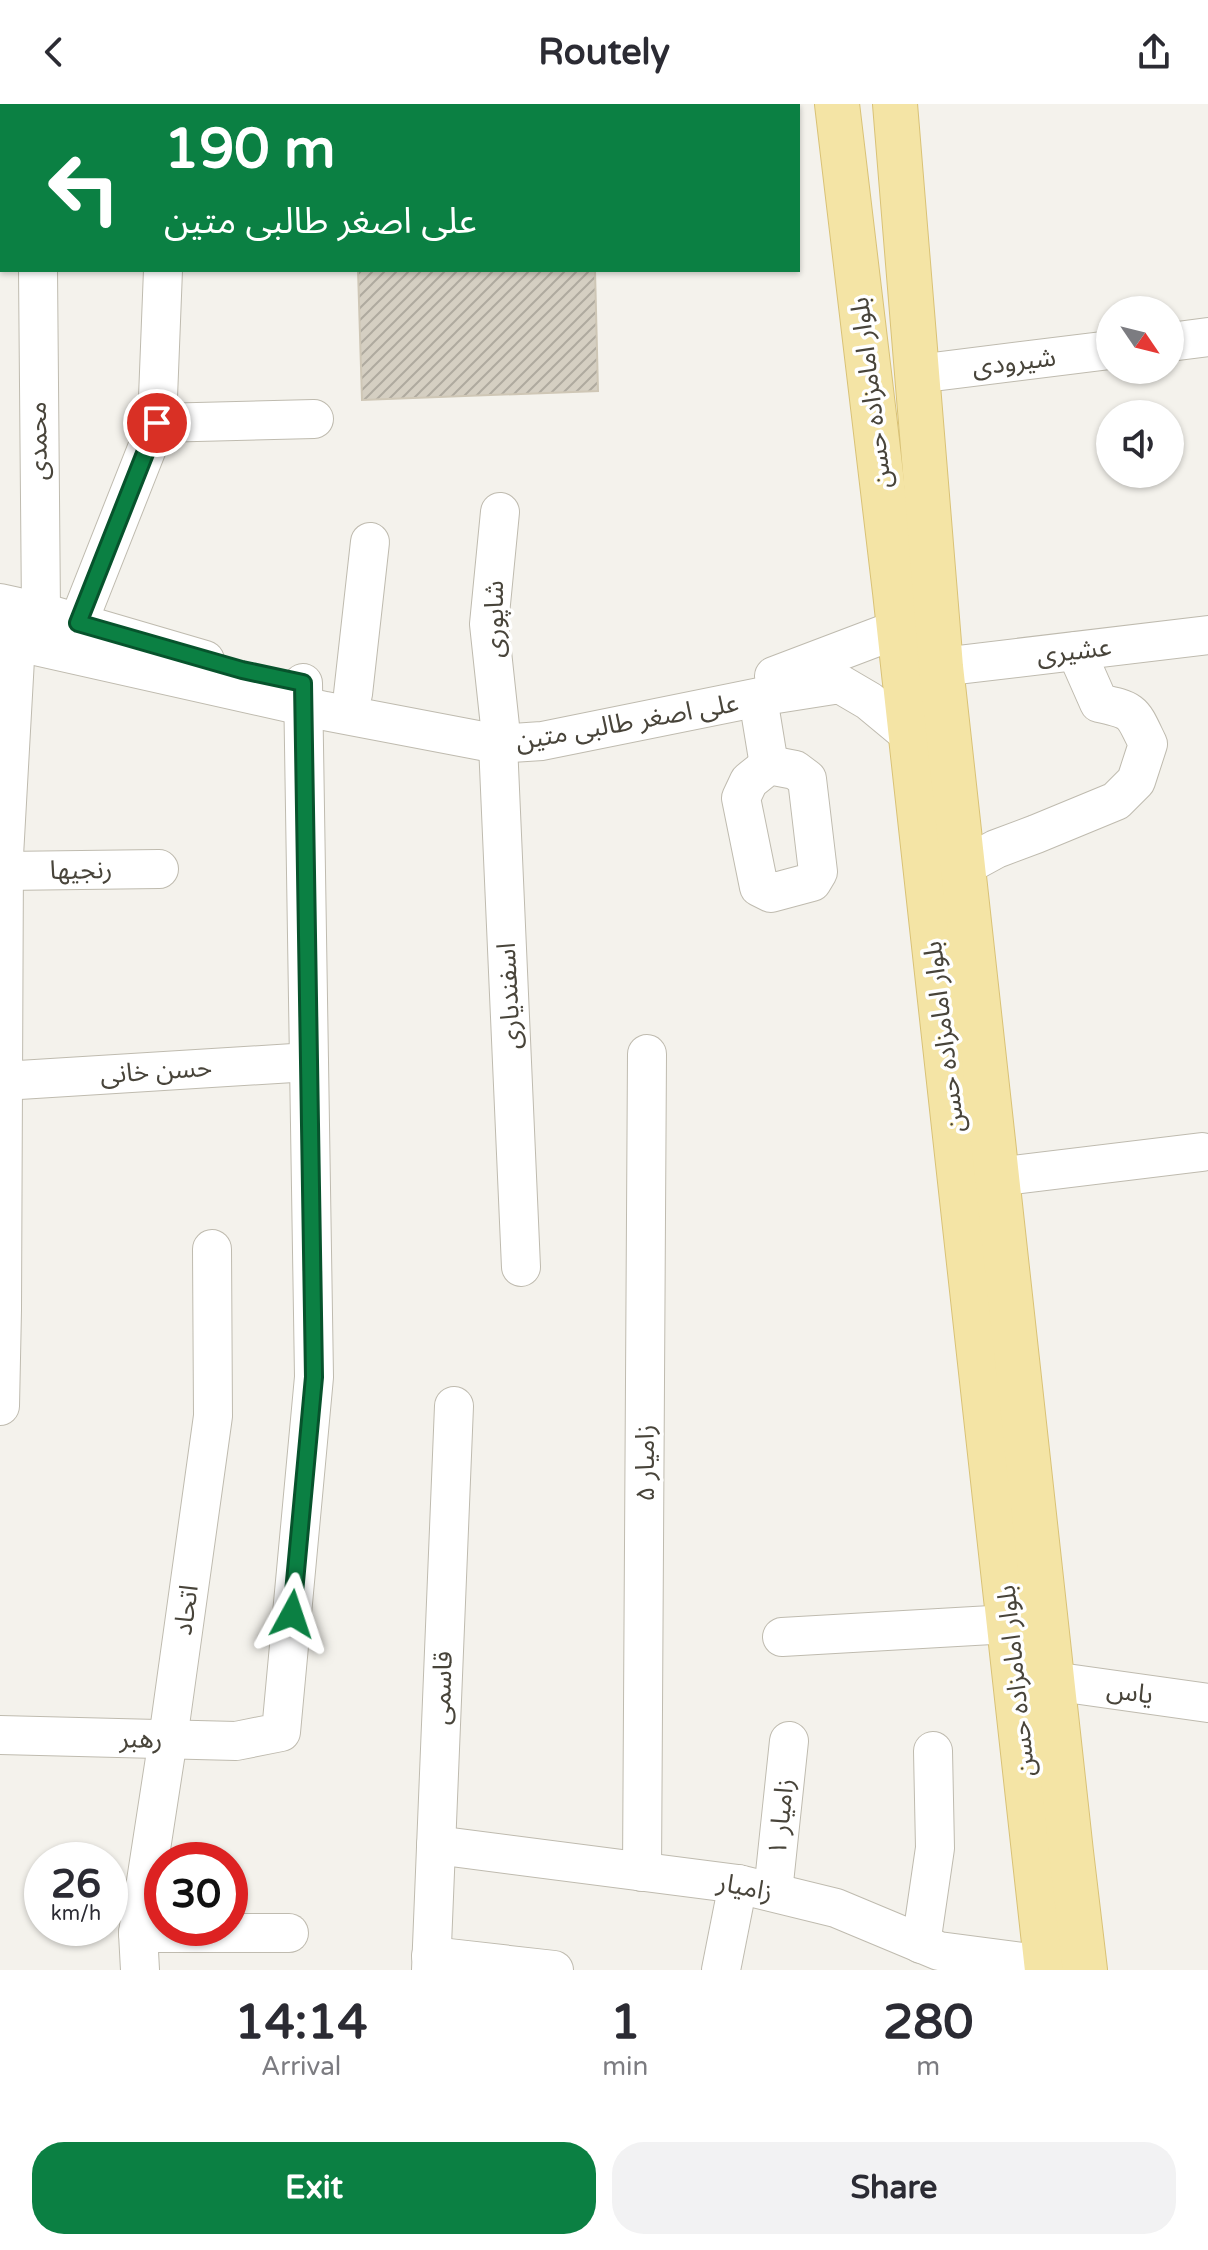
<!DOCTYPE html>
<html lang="en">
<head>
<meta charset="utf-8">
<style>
	:root { --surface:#fff; --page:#f2f2f3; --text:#2b2b33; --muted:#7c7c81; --accent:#0b8043 }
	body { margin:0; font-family:"Varela Round","Noto Sans Arabic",sans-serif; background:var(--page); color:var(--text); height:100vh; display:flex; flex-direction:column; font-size:30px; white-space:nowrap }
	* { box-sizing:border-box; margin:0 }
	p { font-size:26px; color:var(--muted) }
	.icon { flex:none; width:44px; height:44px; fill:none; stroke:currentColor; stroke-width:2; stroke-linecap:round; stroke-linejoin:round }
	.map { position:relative; height:1866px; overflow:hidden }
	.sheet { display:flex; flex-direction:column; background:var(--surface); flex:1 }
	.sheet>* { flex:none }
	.top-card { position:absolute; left:0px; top:0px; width:800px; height:168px; box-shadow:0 2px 6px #0004; background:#0b8043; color:#fff; overflow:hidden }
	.needle { width:52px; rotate:125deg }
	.buttons { position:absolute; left:1096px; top:192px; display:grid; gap:16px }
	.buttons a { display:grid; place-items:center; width:88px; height:88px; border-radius:50%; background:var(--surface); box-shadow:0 2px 6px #0004; font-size:40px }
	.speed { position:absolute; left:24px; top:1738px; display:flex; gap:16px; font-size:40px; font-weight:700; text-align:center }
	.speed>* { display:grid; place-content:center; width:104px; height:104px; border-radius:50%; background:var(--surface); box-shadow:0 2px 6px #0004; line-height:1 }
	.speed small { font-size:20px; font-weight:400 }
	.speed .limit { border:12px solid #d22; background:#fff; color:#111 }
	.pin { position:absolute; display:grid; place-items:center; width:68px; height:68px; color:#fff; margin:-34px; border:4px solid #fff; border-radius:50%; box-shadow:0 2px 8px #0007 }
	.me { position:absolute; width:88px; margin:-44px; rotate:5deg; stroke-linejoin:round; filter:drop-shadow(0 0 6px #0008) }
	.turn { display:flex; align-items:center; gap:28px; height:168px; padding:0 32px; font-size:36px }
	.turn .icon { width:104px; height:104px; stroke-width:2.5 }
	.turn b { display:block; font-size:56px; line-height:68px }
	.eta { display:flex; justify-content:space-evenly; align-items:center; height:136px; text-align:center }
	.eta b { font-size:48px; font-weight:800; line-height:56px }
	.button { display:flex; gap:16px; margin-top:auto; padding:16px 32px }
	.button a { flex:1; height:92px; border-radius:32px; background:var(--accent); color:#fff; font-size:32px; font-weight:800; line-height:92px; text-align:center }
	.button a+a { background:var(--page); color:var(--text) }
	header { display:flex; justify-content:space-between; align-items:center; height:104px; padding:0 32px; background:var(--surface); font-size:36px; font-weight:800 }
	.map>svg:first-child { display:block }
	.building { fill:url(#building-hatch); stroke:#cfc7b6; stroke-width:2 }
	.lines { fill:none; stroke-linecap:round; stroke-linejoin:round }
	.minor-casing { stroke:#bfbbaf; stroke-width:40 }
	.major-casing { stroke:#d9c276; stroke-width:46 }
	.minor { stroke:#fff; stroke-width:38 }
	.major { stroke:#f4e4a5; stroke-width:44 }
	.route-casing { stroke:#07532c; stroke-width:20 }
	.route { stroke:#0b8043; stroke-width:14 }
	.labels { text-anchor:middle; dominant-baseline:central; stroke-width:7; stroke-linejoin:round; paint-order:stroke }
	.street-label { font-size:26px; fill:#48443a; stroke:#fff }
</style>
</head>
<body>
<header><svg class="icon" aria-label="back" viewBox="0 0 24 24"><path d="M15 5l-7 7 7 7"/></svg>Routely<svg class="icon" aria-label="share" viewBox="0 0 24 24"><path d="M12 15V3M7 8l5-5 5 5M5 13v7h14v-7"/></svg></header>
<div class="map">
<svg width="1208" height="1866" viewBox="0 0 1208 1866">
	<defs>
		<pattern id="building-hatch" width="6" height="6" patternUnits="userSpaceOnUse" patternTransform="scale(2)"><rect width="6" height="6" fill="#d5cfc2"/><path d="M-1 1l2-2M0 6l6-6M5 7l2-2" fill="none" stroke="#afaa9f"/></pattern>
	</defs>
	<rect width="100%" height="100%" fill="#f4f2ec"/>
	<!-- building -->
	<polygon class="building" points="358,166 595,166 598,287 362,296"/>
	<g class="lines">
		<defs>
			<g id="minor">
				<polyline points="644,1 659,0"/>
				<polyline points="38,2 38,0"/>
				<polyline points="169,2 169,0"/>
				<polyline points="598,2 599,0"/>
				<polyline points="1170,238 1208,233"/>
				<polyline points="917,270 1110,246"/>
				<polyline points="157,319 314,315"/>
				<polyline points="500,408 489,520 500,622 498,640 521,1163"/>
				<polyline points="0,499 41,508 205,556"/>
				<polyline points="0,534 325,607 498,640 542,637 770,591 840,580 869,597 910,631"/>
				<polyline points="73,543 78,519 157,319 163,166"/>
				<polyline points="941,563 1208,531"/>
				<polyline points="774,572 898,525"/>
				<polyline points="353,590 370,438"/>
				<polyline points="758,594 769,661"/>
				<polygon points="769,661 795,666 807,675 818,768 812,778 771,789 759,783 741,694 749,677"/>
				<path d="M963,763L996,745L1036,730L1116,697L1136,677L1148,640C1132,607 1135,607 1099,599L1076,547"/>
				<polyline points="4,767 159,765"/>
				<polyline points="3,977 309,958"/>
				<polyline points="997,1073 1202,1048"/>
				<polyline points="0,1302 2,1206 4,752 16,537 41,508 38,166"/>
				<polyline points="782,1533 1009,1520"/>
				<polyline points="1052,1577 1208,1599"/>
				<polyline points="0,1631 236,1637 281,1628 314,1273 303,579"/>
				<polyline points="436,1741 738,1780 836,1804 939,1847 1046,1861"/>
				<polyline points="642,1768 647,950"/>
				<polyline points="773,1788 789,1637"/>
				<polyline points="138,1829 289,1829"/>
				<polyline points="921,1840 935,1744 933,1647"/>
				<polyline points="431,1852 554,1866"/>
				<polyline points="140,1866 138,1829 168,1635 213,1312 212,1145"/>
				<polyline points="431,1866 454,1302"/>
				<polyline points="721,1866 738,1780"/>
			</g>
			<g id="major">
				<polyline points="837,0 895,488 1047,1866"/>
				<polyline points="895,0 941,563 1071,1748 1085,1866"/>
			</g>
		</defs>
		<!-- minor casing -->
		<use href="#minor" class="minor-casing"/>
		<!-- major casing -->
		<use href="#major" class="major-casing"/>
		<!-- minor -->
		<use href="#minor" class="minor"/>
		<!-- major -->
		<use href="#major" class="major"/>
	</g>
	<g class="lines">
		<defs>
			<polyline id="route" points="157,319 78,519 242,566 303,579 314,1273 292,1510"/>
		</defs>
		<!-- route casing -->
		<use href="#route" class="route-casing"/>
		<!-- route -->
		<use href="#route" class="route"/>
	</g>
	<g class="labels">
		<!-- street labels -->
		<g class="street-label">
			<text transform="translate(1014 258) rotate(-7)">شیرودی</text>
			<text transform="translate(871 289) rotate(-97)">بلوار امامزاده حسن</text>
			<text transform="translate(38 337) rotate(-91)">محمدی</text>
			<text transform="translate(494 515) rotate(-90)">شاپوری</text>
			<text transform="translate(1074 547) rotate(-7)">عشیری</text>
			<text transform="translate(627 618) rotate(-10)">علی اصغر طالبی متین</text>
			<text transform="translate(81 766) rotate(-1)">رنجیها</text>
			<text transform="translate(509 892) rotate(-93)">اسفندیاری</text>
			<text transform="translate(944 933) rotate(-97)">بلوار امامزاده حسن</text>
			<text transform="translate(156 967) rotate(-4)">حسن خانی</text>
			<text transform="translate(645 1359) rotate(-90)">زامیار ۵</text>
			<text transform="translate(186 1506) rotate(-82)">اتحاد</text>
			<text transform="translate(1016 1577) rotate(-96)">بلوار امامزاده حسن</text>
			<text transform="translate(442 1584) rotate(-88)">قاسمی</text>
			<text transform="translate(1130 1588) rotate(8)">یاس</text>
			<text transform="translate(141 1635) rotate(1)">رهبر</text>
			<text transform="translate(781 1713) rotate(-84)">زامیار ۱</text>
			<text transform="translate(745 1783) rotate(11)">زامیار</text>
		</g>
	</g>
</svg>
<div class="buttons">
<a><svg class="needle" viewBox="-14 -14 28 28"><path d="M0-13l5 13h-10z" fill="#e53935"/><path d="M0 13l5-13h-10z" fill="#7c7c81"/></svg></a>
<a><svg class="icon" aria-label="sound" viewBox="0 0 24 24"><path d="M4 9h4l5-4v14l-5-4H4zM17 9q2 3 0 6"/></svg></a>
</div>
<div class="speed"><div>26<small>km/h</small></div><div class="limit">30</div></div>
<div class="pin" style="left:157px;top:319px;background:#d93025"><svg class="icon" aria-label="arrive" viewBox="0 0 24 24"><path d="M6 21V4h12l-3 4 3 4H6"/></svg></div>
<svg class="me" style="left:292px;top:1510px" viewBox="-20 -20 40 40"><path d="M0-17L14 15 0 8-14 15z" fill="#0b8043" stroke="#fff" stroke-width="4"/></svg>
<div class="top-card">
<div class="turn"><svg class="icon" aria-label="left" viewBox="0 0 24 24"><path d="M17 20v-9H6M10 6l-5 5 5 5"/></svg><div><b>190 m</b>علی اصغر طالبی متین</div></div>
</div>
</div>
<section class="sheet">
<div class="eta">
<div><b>14:14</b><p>Arrival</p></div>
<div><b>1</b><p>min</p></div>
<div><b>280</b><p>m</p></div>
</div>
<div class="button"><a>Exit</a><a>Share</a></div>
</section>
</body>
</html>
